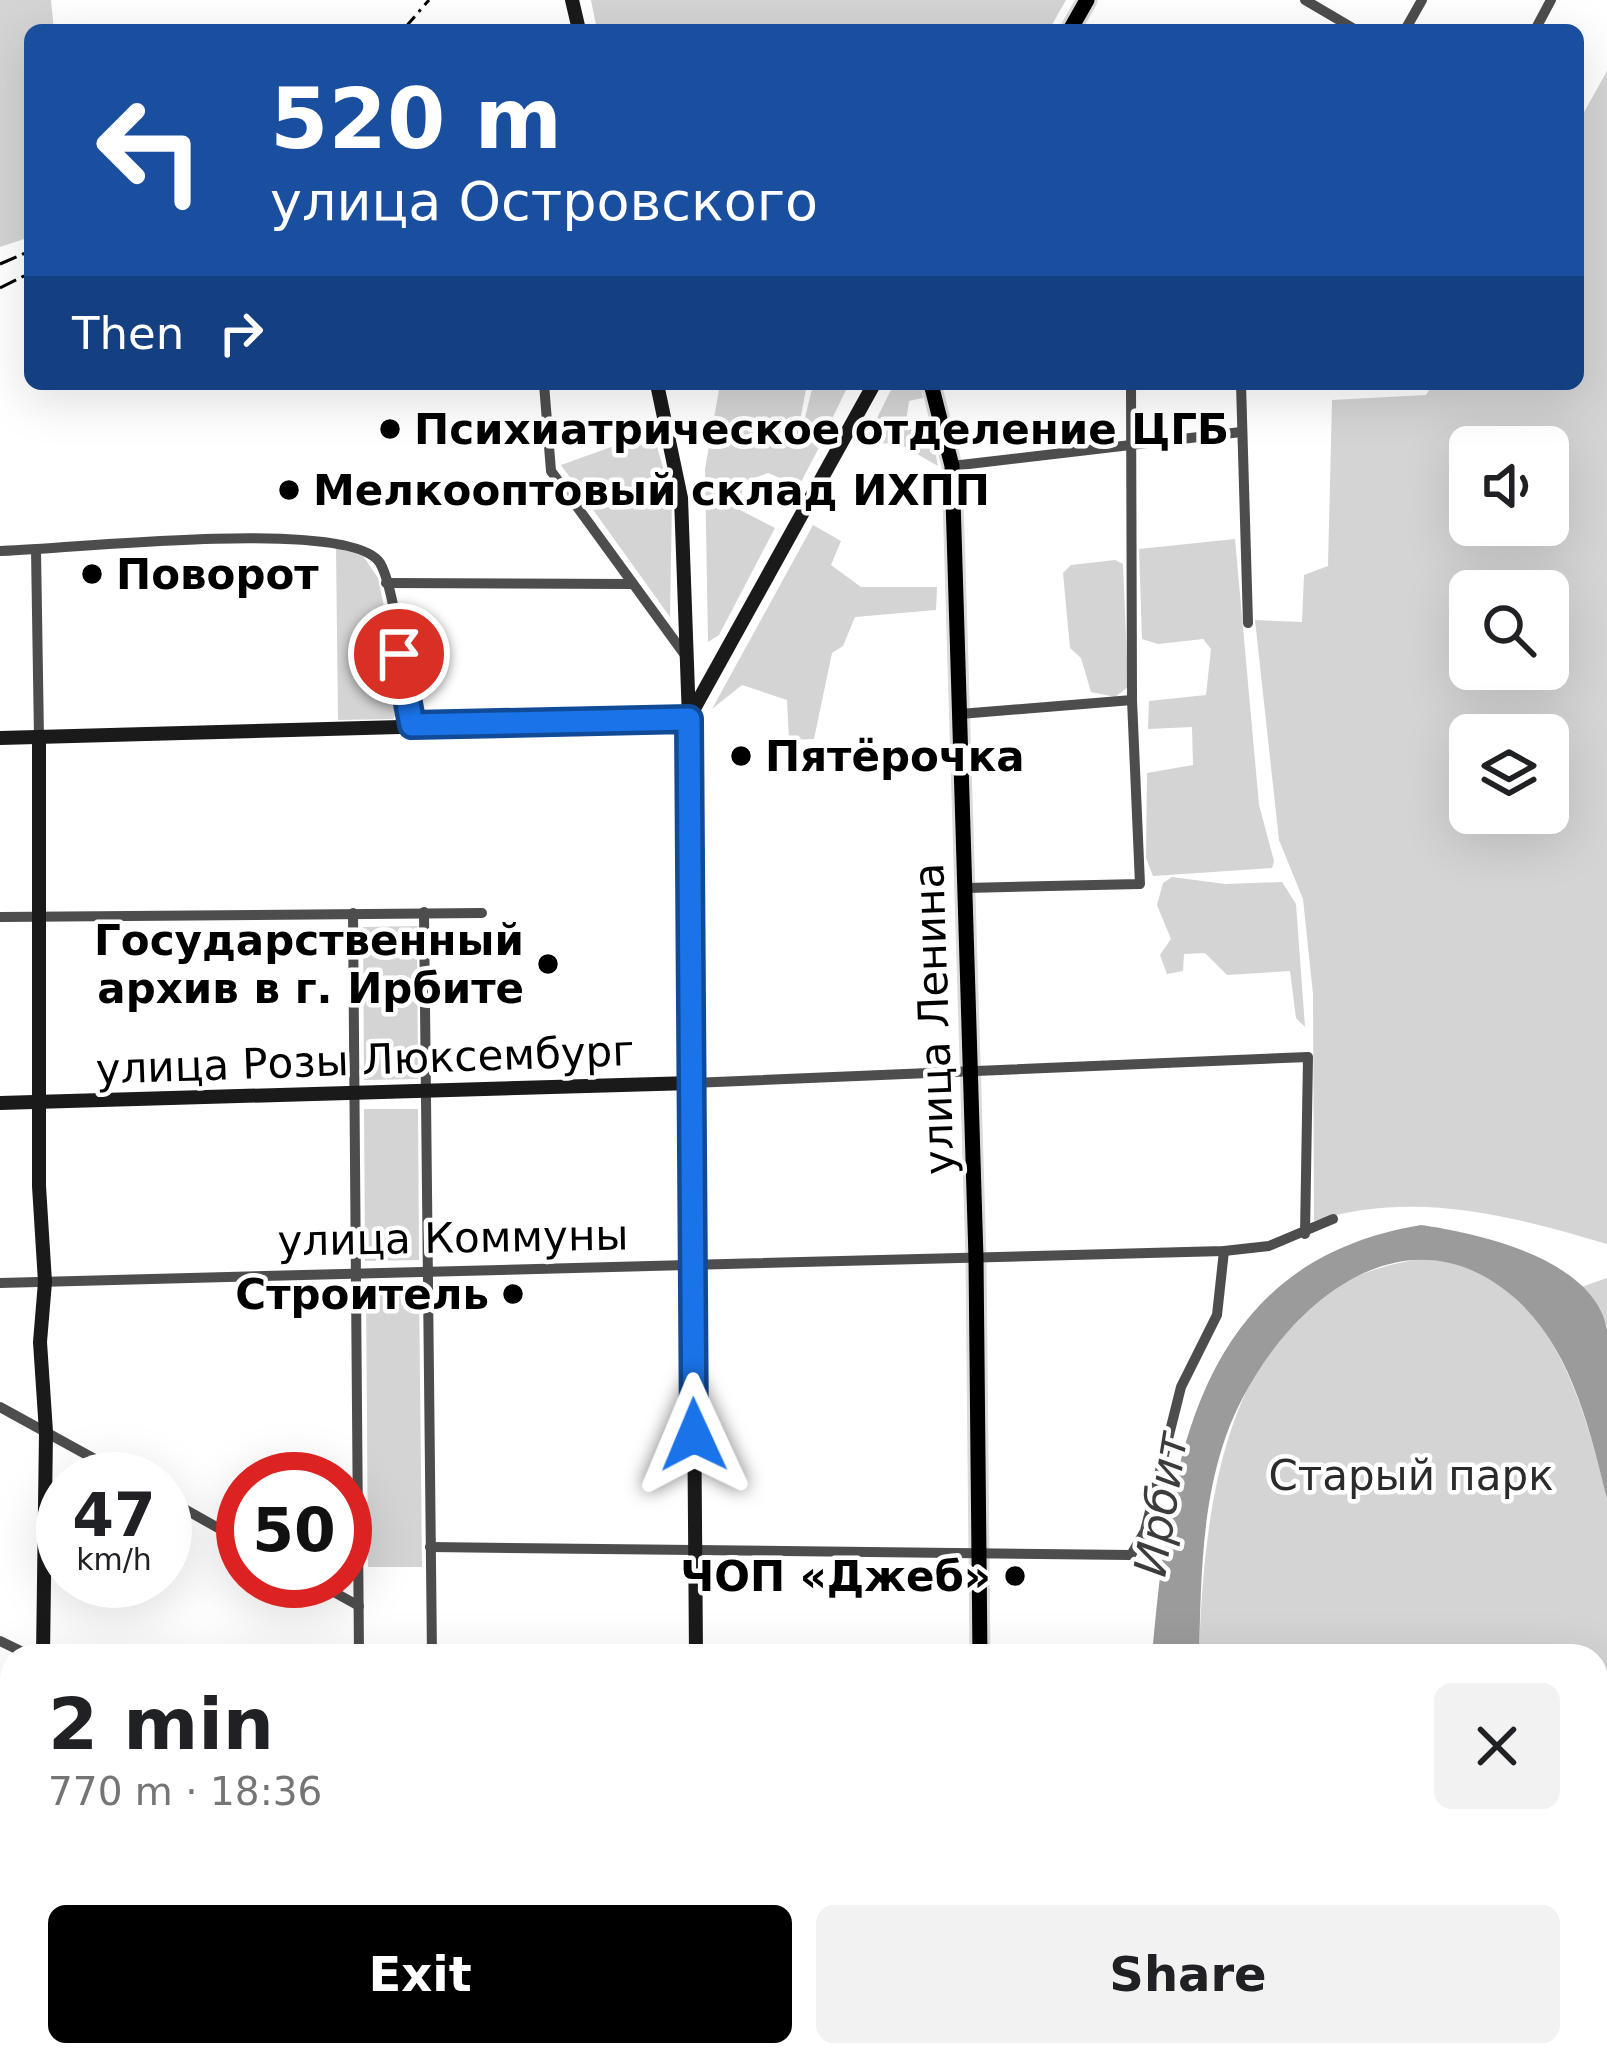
<!DOCTYPE html>
<html lang="en">
<head>
<meta charset="utf-8">
<style>
	:root { --surface:#fff; --page:#f2f2f2; --text:#202124; --muted:#757577; --accent:#000 }
	body { margin:0; font-family:"DejaVu Sans",sans-serif; background:var(--page); color:var(--text); height:100vh; display:flex; flex-direction:column; font-size:45px; white-space:nowrap }
	* { box-sizing:border-box; margin:0 }
	p { font-size:39px; color:var(--muted) }
	.icon { flex:none; width:66px; height:66px; fill:none; stroke:currentColor; stroke-width:2; stroke-linecap:round; stroke-linejoin:round }
	.map { position:relative; flex:1; overflow:hidden }
	.side { position:absolute; left:0px; top:1644px; width:1608px; height:423px; display:flex; flex-direction:column; background:var(--surface); border-radius:36px 36px 0 0; box-shadow:0 12px 48px #0002 }
	.side>* { flex:none }
	.hud { position:absolute; left:24px; top:24px; width:1560px; height:366px; border-radius:18px; box-shadow:0 12px 48px #0002; background:#1a4fa0; color:#fff; overflow:hidden }
	.buttons { position:absolute; left:1449px; top:426px; display:grid; gap:24px }
	.buttons a { display:grid; place-items:center; width:120px; height:120px; border-radius:18px; background:var(--surface); box-shadow:0 12px 48px #0002; font-size:60px }
	.speed { position:absolute; left:36px; top:1452px; display:flex; gap:24px; font-size:60px; font-weight:700; text-align:center }
	.speed>* { display:grid; place-content:center; width:156px; height:156px; border-radius:50%; background:var(--surface); box-shadow:0 12px 48px #0002; line-height:1 }
	.speed small { font-size:30px; font-weight:400 }
	.speed .limit { border:18px solid #d22; background:#fff; color:#111 }
	.pin { position:absolute; display:grid; place-items:center; width:102px; height:102px; color:#fff; margin:-51px; border:6px solid #fff; border-radius:50%; box-shadow:0 3px 12px #0007 }
	.me { position:absolute; width:132px; margin:-66px; rotate:359deg; stroke-linejoin:round; filter:drop-shadow(0 0 9px #0008) }
	.turn { display:flex; align-items:center; gap:42px; height:252px; padding:0 48px; font-size:54px }
	.turn .icon { width:156px; height:156px; stroke-width:2.5 }
	.turn b { display:block; font-size:84px; line-height:102px }
	.then { display:flex; align-items:center; height:114px; padding:0 48px; background:#0003; gap:24px; font-size:45px }
	.round { display:grid; place-items:center; flex:none; width:126px; height:126px; border-radius:18px; background:var(--page) }
	.summary { display:flex; align-items:center; justify-content:space-between; height:204px; padding:0 48px }
	h1 { font-size:72px; font-weight:600; line-height:90px }
	.primary-button { display:flex; gap:24px; margin-top:auto; padding:24px 48px }
	.primary-button a { flex:1; height:138px; border-radius:18px; background:var(--accent); color:#fff; font-size:48px; font-weight:600; line-height:138px; text-align:center }
	.primary-button a+a { background:var(--page); color:var(--text) }
	.map>svg:first-child { display:block }
	.green { fill:#d4d4d4; fill-rule:evenodd }
	.water { fill:#9b9b9b }
	.lines { fill:none; stroke-linecap:round; stroke-linejoin:round }
	.primary-casing { stroke:#dbdbdb; stroke-width:21 }
	.street { stroke:#4d4d4d; stroke-width:10 }
	.secondary { stroke:#1a1a1a; stroke-width:14 }
	.primary { stroke:#000; stroke-width:15 }
	.rail { stroke:#000; stroke-width:3; stroke-dasharray:18 6 3 6; stroke-linecap:butt }
	.route-casing { stroke:#114b97; stroke-width:30 }
	.route { stroke:#1a73e8; stroke-width:21 }
	.poi-dot { fill:#000; stroke:#fff; stroke-width:4.5 }
	.labels { text-anchor:middle; dominant-baseline:central; stroke-width:9; stroke-linejoin:round; paint-order:stroke }
	.poi-label { font-size:42px; font-weight:bold; fill:#000; stroke:#fff; text-anchor:start }
	.street-label { font-size:42px; fill:#000; stroke:#fff }
	.park-label { font-size:42px; fill:#2b2b2b; stroke:#fff }
	.water-label { font-size:45px; font-style:italic; fill:#3c3c3c; stroke:#fff }
</style>
</head>
<body>
<div class="map">
<svg width="1607" height="2066" viewBox="0 0 1607 2066">
	<rect width="100%" height="100%" fill="#fff"/>
	<!-- green -->
	<g class="green">
		<polygon points="0,0 51,0 54,30 30,30 30,237 0,247"/>
		<polygon points="591,0 1066,0 1049,30 597,30"/>
		<path d="M1607,71V1244C1509,1215 1415,1190 1314,1221L1313,994L1303,899L1279,840L1255,620L1302,622L1304,575L1328,566L1332,400L1426,395L1433,384H1578V123ZM1470,447H1548V525H1470ZM1470,591H1548V669H1470ZM1470,735H1548V813H1470Z"/>
		<polygon points="720,384 807,384 799,426 827,432 799,486 768,473 743,482 740,510 775,528 719,635 708,642 705,469"/>
		<polygon points="894,384 920,384 923,398 909,401 906,422 915,435 932,434 938,466 898,443 864,444"/>
		<polygon points="813,385 847,388 828,427 804,422"/>
		<polygon points="653,432 672,500 670,617 561,465"/>
		<polygon points="813,525 841,541 831,565 861,587 937,587 936,610 855,617 843,646 832,653 814,739 789,740 787,700 742,685 712,709"/>
		<polygon points="1235,539 1259,805 1274,861 1272,868 1153,876 1146,858 1147,773 1193,765 1192,727 1148,729 1149,701 1206,695 1211,649 1203,639 1158,644 1142,639 1139,549"/>
		<polygon points="336,547 363,556 378,578 404,702 393,719 338,720"/>
		<polygon points="1115,560 1123,564 1128,687 1115,697 1091,692 1081,658 1070,648 1063,573 1071,565"/>
		<polygon points="1172,877 1225,884 1282,882 1296,904 1305,1027 1296,1018 1290,971 1227,975 1205,953 1184,954 1183,971 1167,974 1160,955 1171,939 1157,905 1163,883"/>
		<polygon points="417,926 418,1079 364,1080 363,927"/>
		<polygon points="418,1109 419,1260 365,1261 364,1109"/>
		<path d="M1424,1259C1438,1261 1456,1262 1470,1267C1558,1303 1587,1417 1607,1499V2066H1262L1250,2055H1596V1656H1199C1204,1499 1227,1281 1424,1259Z"/>
		<polygon points="1607,1278 1607,1326 1581,1287"/>
		<polygon points="419,1285 422,1567 368,1567 366,1286"/>
		<polygon points="991,2055 1086,2055 1092,2066 991,2066"/>
	</g>
	<!-- water -->
	<path class="water" d="M1421,1225C1478,1233 1595,1259 1607,1330C1607,1379 1607,1448 1607,1499C1589,1426 1569,1338 1505,1290C1385,1198 1256,1335 1222,1448C1201,1515 1201,1587 1199,1656H1152C1169,1465 1195,1262 1421,1225Z"/>
	<g class="lines">
		<defs>
			<g id="primary">
				<polyline points="1070,30 1087,0"/>
				<polyline points="931,384 952,466 976,1258 980,1656"/>
				<polyline points="984,2055 984,2066"/>
			</g>
		</defs>
		<!-- primary casing -->
		<use href="#primary" class="primary-casing"/>
		<!-- street -->
		<g class="street">
			<polyline points="1305,0 1356,30"/>
			<polyline points="1405,30 1422,0"/>
			<polyline points="1535,30 1551,0"/>
			<polyline points="544,384 551,471 685,655"/>
			<polyline points="1241,384 1248,623"/>
			<polyline points="952,466 1241,432"/>
			<polyline points="36,550 39,738"/>
			<path d="M0,551C62,550 351,516 380,563C396,590 405,689 412,725"/>
			<polyline points="386,583 633,584"/>
			<polyline points="960,714 1132,700"/>
			<polyline points="966,888 1140,884 1132,700 1131,384"/>
			<polyline points="424,912 432,1656"/>
			<polyline points="353,913 359,1656"/>
			<polyline points="0,917 482,913"/>
			<polyline points="692,1083 1308,1057 1305,1234"/>
			<polyline points="0,1283 1224,1251 1269,1246 1333,1219"/>
			<polyline points="0,1407 131,1479"/>
			<polyline points="165,1498 243,1542"/>
			<polyline points="430,1547 1131,1555 1145,1531 1181,1387 1217,1315 1224,1251"/>
			<polyline points="314,1581 359,1606"/>
			<polyline points="0,1641 31,1656"/>
			<polyline points="0,2060 56,2066"/>
			<polyline points="322,2066 343,2055"/>
		</g>
		<!-- secondary -->
		<g class="secondary">
			<polyline points="572,0 579,30"/>
			<polyline points="657,384 681,498 689,719 696,1656"/>
			<polyline points="691,714 874,384"/>
			<polyline points="0,738 689,719"/>
			<polyline points="39,738 39,1186 45,1282 40,1342 46,1432 43,1656"/>
			<polyline points="0,1103 692,1083"/>
			<polyline points="0,1853 12,1857"/>
			<polyline points="47,2055 47,2066"/>
			<polyline points="699,2055 699,2066"/>
			<polyline points="362,2066 362,2055"/>
		</g>
		<!-- primary -->
		<use href="#primary" class="primary"/>
		<!-- rail -->
		<g class="rail">
			<polyline points="403,30 429,0"/>
			<polyline points="0,264 30,251"/>
			<polyline points="0,288 30,273"/>
		</g>
	</g>
	<g class="lines">
		<defs>
			<polyline id="route" points="399,654 412,725 689,719 694,1435"/>
		</defs>
		<!-- route casing -->
		<use href="#route" class="route-casing"/>
		<!-- route -->
		<use href="#route" class="route"/>
	</g>
	<!-- markers -->
	<g class="poi-dot">
		<circle cx="390" cy="429" r="12"/>
		<circle cx="289" cy="490" r="12"/>
		<circle cx="92" cy="574" r="12"/>
		<circle cx="741" cy="756" r="12"/>
		<circle cx="548" cy="964" r="12"/>
		<circle cx="513" cy="1294" r="12"/>
		<circle cx="1015" cy="1576" r="12"/>
	</g>
	<g class="labels">
		<!-- poi labels -->
		<g class="poi-label">
			<text x="414" y="429">Психиатрическое отделение ЦГБ</text>
			<text x="313" y="490">Мелкооптовый склад ИХПП</text>
			<text x="116" y="574">Поворот</text>
			<text x="765" y="756">Пятёрочка</text>
			<text x="524" y="940" text-anchor="end">Государственный<tspan x="524" dy="48">архив в г. Ирбите</tspan></text>
			<text x="489" y="1294" text-anchor="end">Строитель</text>
			<text x="991" y="1576" text-anchor="end">ЧОП «Джеб»</text>
		</g>
		<!-- street labels -->
		<g class="street-label">
			<text transform="translate(934 1019) rotate(-92)">улица Ленина</text>
			<text transform="translate(365 1060) rotate(-2)">улица Розы Люксембург</text>
			<text transform="translate(453 1238) rotate(-1)">улица Коммуны</text>
		</g>
		<!-- park labels -->
		<g class="park-label">
			<text x="1411" y="1475">Старый парк</text>
		</g>
		<!-- water labels -->
		<g class="water-label">
			<text transform="translate(1161 1504) rotate(-81)">Ирбит</text>
		</g>
	</g>
</svg>
<div class="buttons">
<a><svg class="icon" aria-label="sound" viewBox="0 0 24 24"><path d="M4 9h4l5-4v14l-5-4H4zM17 9q2 3 0 6"/></svg></a>
<a><svg class="icon" aria-label="search" viewBox="0 0 24 24"><circle cx="10" cy="10" r="6"/><path d="M15 15l6 6"/></svg></a>
<a><svg class="icon" aria-label="layers" viewBox="0 0 24 24"><path d="M12 4l9 5-9 5-9-5zM3 14l9 5 9-5"/></svg></a>
</div>
<div class="speed"><div>47<small>km/h</small></div><div class="limit">50</div></div>
<div class="pin" style="left:399px;top:654px;background:#d93025"><svg class="icon" aria-label="arrive" viewBox="0 0 24 24"><path d="M6 21V4h12l-3 4 3 4H6"/></svg></div>
<svg class="me" style="left:694px;top:1435px" viewBox="-20 -20 40 40"><path d="M0-17L14 15 0 8-14 15z" fill="#1a73e8" stroke="#fff" stroke-width="4"/></svg>
<div class="hud">
<div class="turn"><svg class="icon" aria-label="left" viewBox="0 0 24 24"><path d="M17 20v-9H6M10 6l-5 5 5 5"/></svg><div><b>520 m</b>улица Островского</div></div>
<div class="then">Then<svg class="icon" aria-label="right" viewBox="0 0 24 24"><path d="M7 20v-9h11M14 6l5 5-5 5"/></svg></div>
</div>
<section class="side">
<div class="summary"><div><h1>2 min</h1><p>770 m · 18:36</p></div><a class="round"><svg class="icon" aria-label="close" viewBox="0 0 24 24"><path d="M6 6l12 12M18 6L6 18"/></svg></a></div>
<div class="primary-button"><a>Exit</a><a>Share</a></div>
</section>
</div>
</body>
</html>
